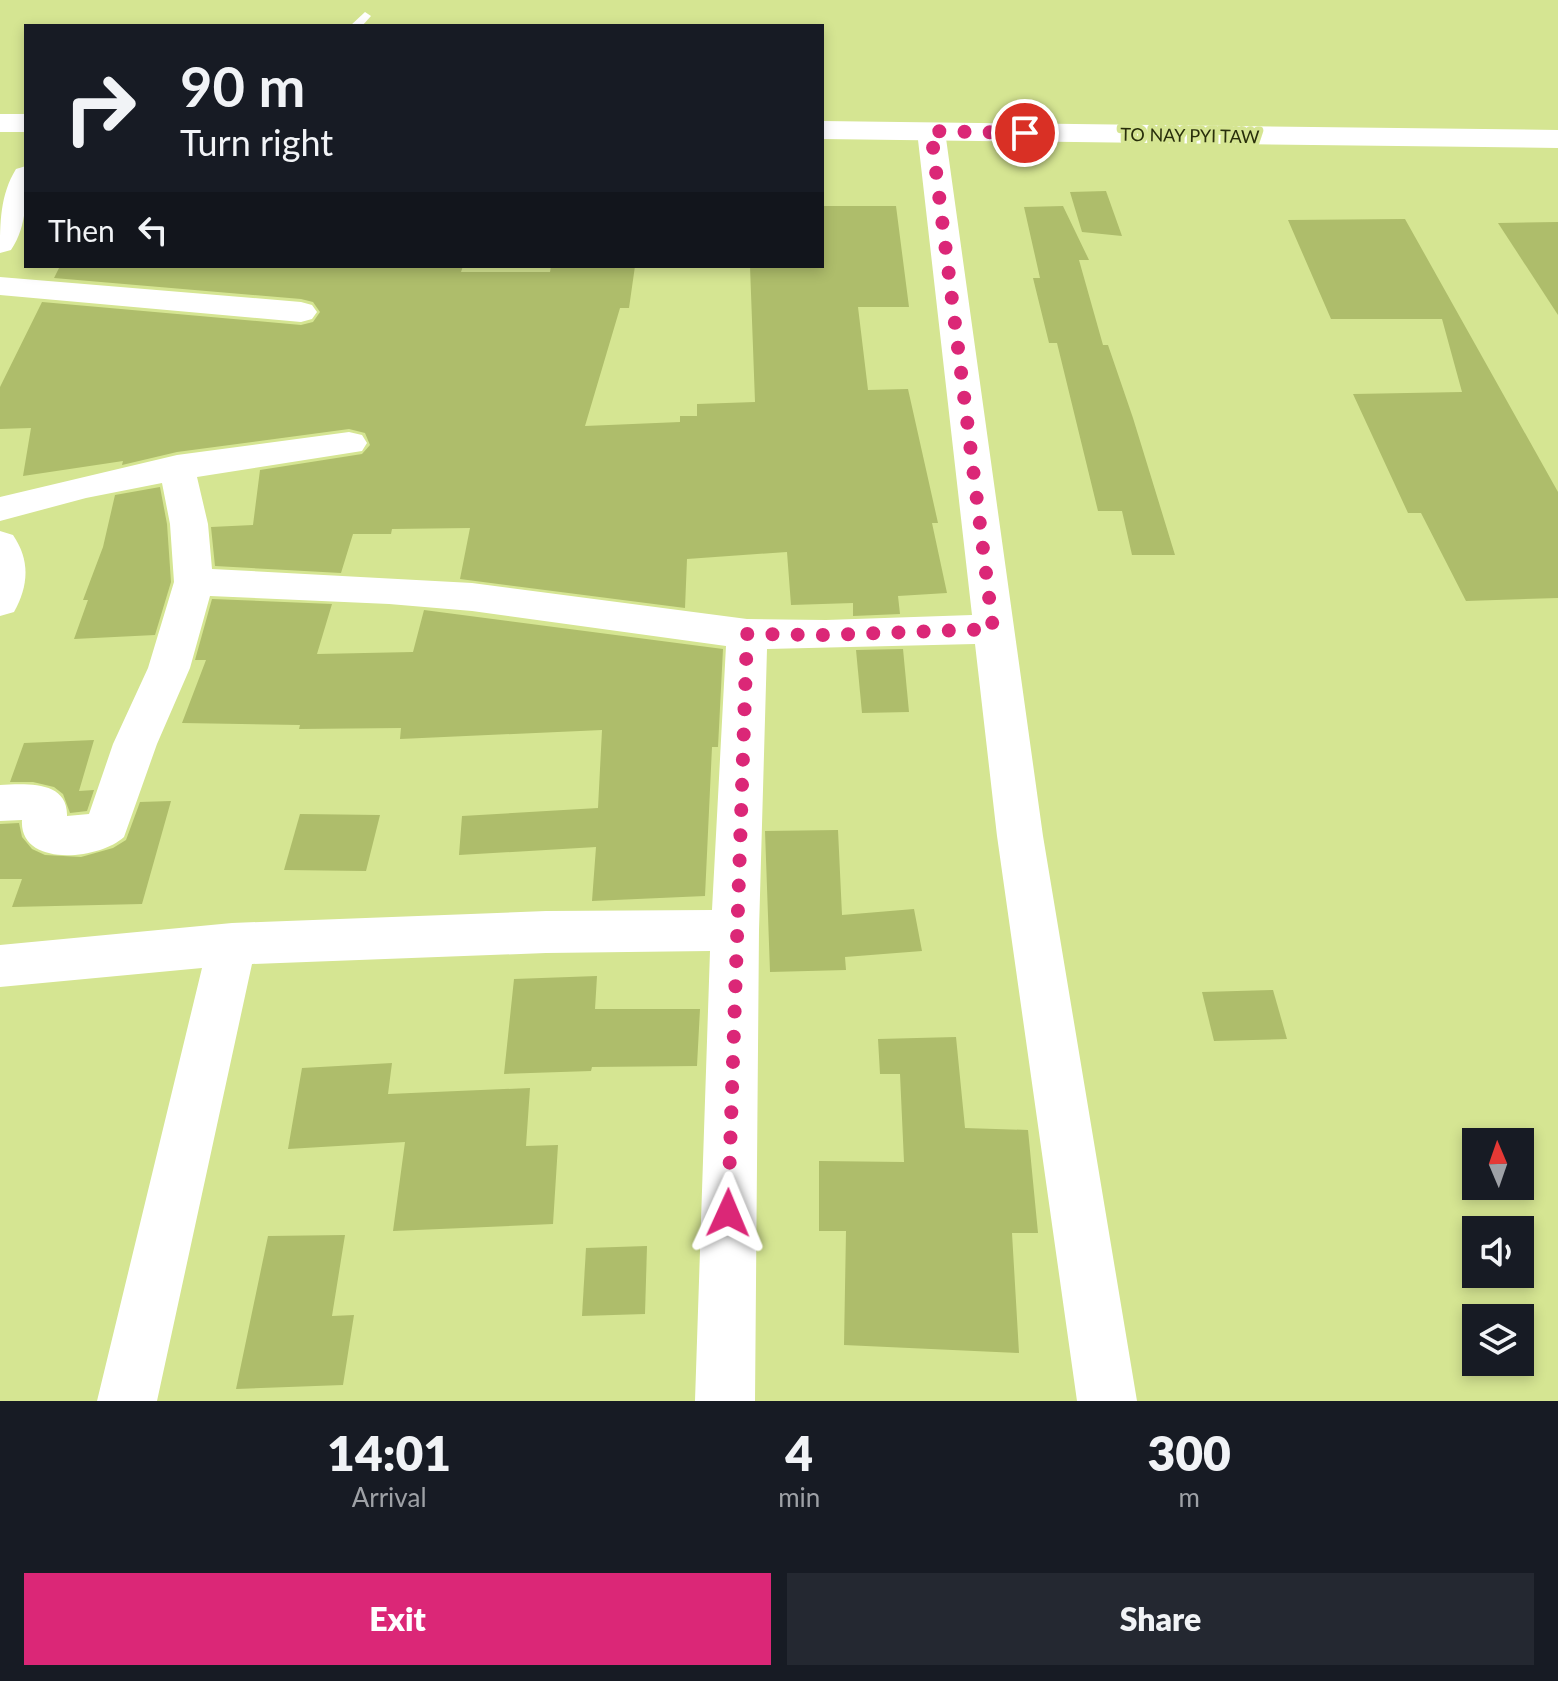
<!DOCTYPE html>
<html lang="en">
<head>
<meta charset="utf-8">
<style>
	:root { --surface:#171b24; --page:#242831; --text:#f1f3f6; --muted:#9ea1a6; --accent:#db2777 }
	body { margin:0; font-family:Lato,sans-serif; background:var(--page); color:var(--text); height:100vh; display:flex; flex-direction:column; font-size:30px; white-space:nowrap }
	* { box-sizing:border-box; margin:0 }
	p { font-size:26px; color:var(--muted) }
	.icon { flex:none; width:44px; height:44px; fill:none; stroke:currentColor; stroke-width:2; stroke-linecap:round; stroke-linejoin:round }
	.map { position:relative; height:1401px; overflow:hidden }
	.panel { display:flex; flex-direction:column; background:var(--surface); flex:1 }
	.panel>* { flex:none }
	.guide { position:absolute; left:24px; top:24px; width:800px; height:244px; border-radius:0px; box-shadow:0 4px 12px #0003; background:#171b24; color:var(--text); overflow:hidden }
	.needle { width:52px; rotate:358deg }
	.controls { position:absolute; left:1462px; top:1128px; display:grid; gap:16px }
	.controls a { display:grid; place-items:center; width:72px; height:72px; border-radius:0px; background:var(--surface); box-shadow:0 4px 12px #0003; font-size:40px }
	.pin { position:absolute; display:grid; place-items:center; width:68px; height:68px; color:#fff; margin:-34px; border:4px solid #fff; border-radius:50%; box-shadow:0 2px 8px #0007 }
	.me { position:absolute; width:88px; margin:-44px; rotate:1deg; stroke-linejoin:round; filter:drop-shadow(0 0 6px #0008) }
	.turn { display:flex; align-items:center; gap:28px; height:168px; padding:0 24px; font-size:36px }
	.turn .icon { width:104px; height:104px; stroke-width:2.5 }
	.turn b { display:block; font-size:56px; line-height:68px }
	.then { display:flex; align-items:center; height:76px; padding:0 24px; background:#0003; gap:16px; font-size:30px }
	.eta { display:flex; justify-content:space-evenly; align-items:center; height:136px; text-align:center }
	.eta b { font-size:48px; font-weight:800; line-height:56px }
	.button { display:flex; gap:16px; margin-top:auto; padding:16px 24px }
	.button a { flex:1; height:92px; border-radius:0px; background:var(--accent); color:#fff; font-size:32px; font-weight:800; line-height:92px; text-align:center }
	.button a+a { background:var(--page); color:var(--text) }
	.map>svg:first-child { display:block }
	.building { fill:#aebd6b }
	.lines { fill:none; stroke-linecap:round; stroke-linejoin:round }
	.service { fill:#fff; fill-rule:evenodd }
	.minor { fill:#fff; fill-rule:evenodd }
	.primary { fill:#fff; fill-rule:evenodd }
	.route { stroke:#db2777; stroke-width:14; stroke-dasharray:0 25.2 }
	.labels { text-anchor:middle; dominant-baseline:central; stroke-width:8; stroke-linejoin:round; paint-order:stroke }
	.far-street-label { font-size:18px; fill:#282e0b; stroke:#d5e592 }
</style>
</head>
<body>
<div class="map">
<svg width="1558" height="1401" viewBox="0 0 1558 1401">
	<rect width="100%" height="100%" fill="#d5e592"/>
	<!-- building -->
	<g class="building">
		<polygon points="1106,191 1122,236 1082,232 1070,192"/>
		<polygon points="822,206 896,206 909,307 858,307 868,390 908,389 938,523 932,523 947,593 898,596 900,614 853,616 853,603 791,605 787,552 687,559 685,608 460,579 470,528 392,529 391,534 353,534 341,573 215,566 211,527 253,525 260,470 362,454 370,445 365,433 349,429 177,452 122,465 123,461 23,476 31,428 0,429 0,387 42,302 301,325 313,322 320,312 313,302 301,299 54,278 60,266 463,266 461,272 550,272 551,266 635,266 629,308 620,308 585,426 680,422 680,416 697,416 697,404 755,402 750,266 822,266"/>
		<polygon points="1063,206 1089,260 1079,260 1103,345 1108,345 1133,418 1175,555 1132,555 1122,511 1098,511 1057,343 1049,343 1033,278 1040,278 1024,207"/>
		<polygon points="1405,219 1558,492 1558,598 1466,601 1421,513 1408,513 1353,394 1462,392 1442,319 1331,319 1288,220"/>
		<polygon points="1558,222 1558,315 1498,223"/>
		<polygon points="160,487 167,524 171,582 155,635 74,639 88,600 83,600 103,547 115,495"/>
		<polygon points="212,599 332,604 317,654 413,652 424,610 723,649 718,747 712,747 705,896 592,901 596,847 459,855 462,816 598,808 602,730 400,739 401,728 299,729 300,725 182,723 206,660 195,660"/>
		<polygon points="903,649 909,712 862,713 856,650"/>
		<polygon points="94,740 79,791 94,790 87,811 70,813 63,794 54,787 33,782 10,782 24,743"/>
		<polygon points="171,801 142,904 12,907 22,879 0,879 0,824 19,823 22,837 32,849 45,855 81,857 113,848 126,840 140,802"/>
		<polygon points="300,814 380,815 366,871 284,870"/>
		<polygon points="838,830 842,915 914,909 922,951 845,957 846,970 770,972 765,831"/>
		<polygon points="597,976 595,1009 700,1009 697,1066 592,1067 591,1071 504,1074 514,979"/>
		<polygon points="1273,990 1287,1039 1214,1041 1202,992"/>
		<polygon points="956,1037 965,1128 1028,1130 1038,1233 1012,1233 1019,1353 844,1345 846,1231 819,1231 819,1161 904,1162 900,1074 880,1074 878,1039"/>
		<polygon points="392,1063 388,1094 530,1088 526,1146 558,1145 553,1224 393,1231 405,1142 288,1149 302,1068"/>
		<polygon points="345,1235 332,1316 354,1315 343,1385 236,1389 268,1236"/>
		<polygon points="647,1246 645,1314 582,1316 586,1248"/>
	</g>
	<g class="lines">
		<!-- service -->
		<polygon class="service" points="365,12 371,16 362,26 350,26"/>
		<!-- minor -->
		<g class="minor">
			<path d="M931,123L941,125L945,131L1043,836L1137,1401H1077L997,836L975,644L767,649L759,930L755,1401H695L710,951L546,953L252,964L157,1401H97L202,968L0,987V945L232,923L546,911L712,910L726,646L472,611L389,604L210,596L190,668L157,744L124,837C99,860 19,868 22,820L0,821V785C25,784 68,780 67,816L89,814L113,744L148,668L174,582L170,524L162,483L86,498L0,521V497L177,455L349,432L362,435L367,443L362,451L197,477L208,524L212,569L472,583L747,619L826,620L972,615L917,131L921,125Z"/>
			<path d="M26,166C26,196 28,225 11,250L0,253C0,223 0,195 16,169Z"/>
			<polygon points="0,277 301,302 312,305 317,312 312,319 301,322 0,295"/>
			<path d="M0,531L13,535C30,560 29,585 14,612L0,616Z"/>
		</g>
		<!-- primary -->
		<g class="primary">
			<rect x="0" y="114" width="26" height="18"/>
			<polygon points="822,121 1558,130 1558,148 822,139"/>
		</g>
	</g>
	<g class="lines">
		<!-- route -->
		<polyline class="route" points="728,1213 747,634 826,635 993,629 931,131 1025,133"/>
	</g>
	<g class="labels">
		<!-- far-street labels -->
		<g class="far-street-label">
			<text transform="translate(1190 135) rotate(1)">TO NAY PYI TAW</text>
		</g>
	</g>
</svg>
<div class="controls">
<a><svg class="needle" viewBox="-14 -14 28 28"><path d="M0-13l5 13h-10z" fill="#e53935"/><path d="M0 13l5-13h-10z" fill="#9ea1a6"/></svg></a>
<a><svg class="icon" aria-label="sound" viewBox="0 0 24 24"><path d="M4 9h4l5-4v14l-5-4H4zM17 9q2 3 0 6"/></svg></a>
<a><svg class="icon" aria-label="layers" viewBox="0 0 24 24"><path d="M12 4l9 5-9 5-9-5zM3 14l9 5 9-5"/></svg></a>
</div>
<div class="pin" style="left:1025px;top:133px;background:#d93025"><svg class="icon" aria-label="arrive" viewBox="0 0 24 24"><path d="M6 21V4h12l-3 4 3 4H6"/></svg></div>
<svg class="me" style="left:728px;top:1213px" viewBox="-20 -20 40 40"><path d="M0-17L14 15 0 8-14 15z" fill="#db2777" stroke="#fff" stroke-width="4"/></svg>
<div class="guide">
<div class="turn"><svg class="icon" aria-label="right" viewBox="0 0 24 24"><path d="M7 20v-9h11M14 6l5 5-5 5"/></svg><div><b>90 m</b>Turn right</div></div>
<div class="then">Then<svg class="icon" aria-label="left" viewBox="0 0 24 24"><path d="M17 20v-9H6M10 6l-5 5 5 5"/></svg></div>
</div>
</div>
<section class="panel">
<div class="eta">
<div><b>14:01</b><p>Arrival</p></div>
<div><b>4</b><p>min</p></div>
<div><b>300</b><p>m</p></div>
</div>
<div class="button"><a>Exit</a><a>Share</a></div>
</section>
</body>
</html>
